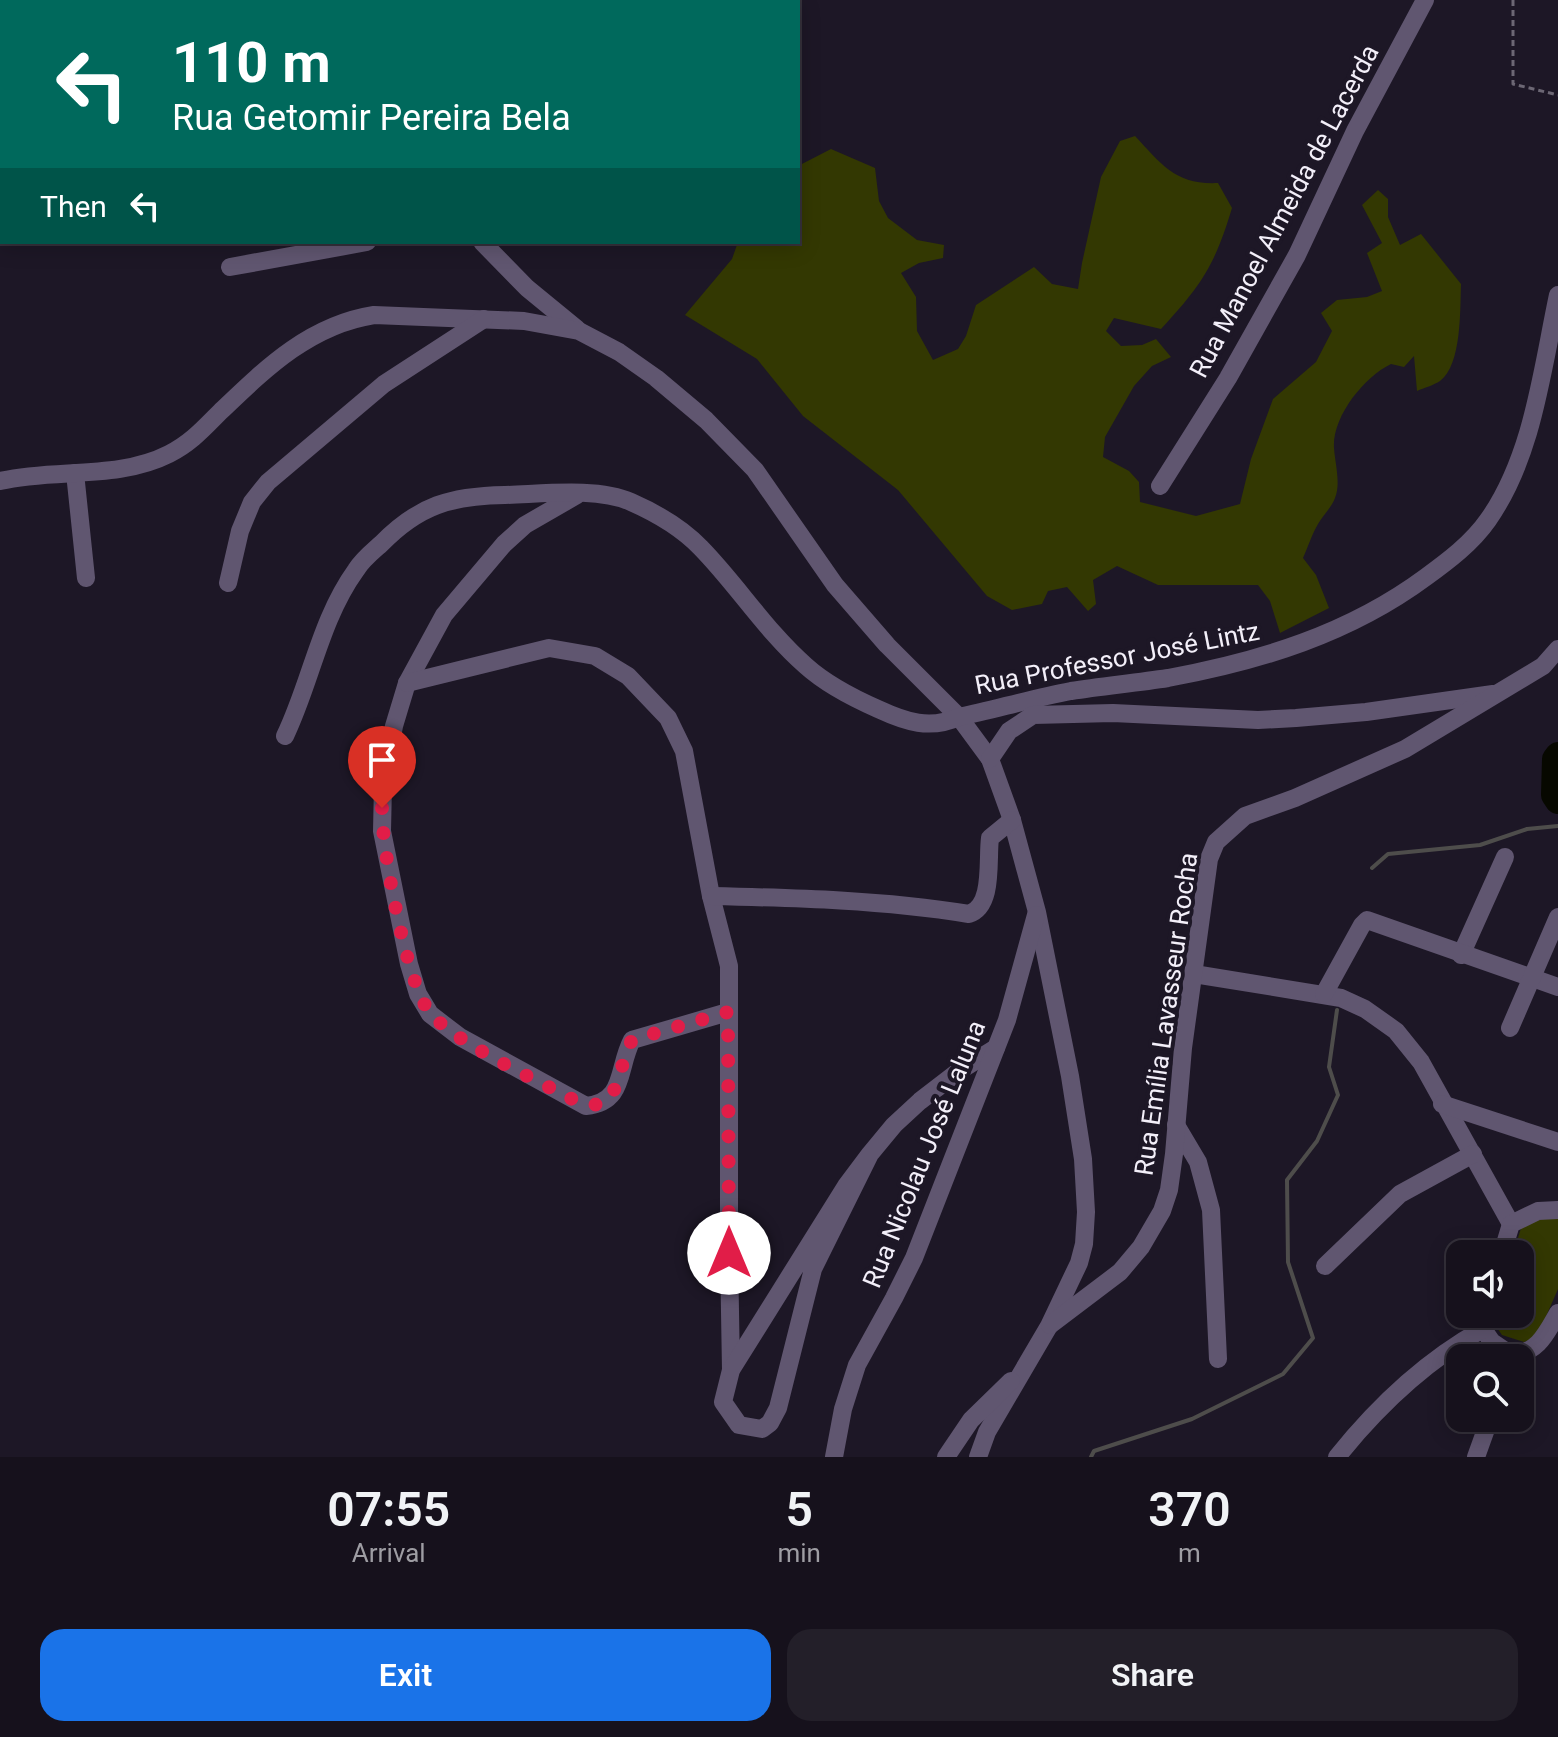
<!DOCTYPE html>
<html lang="en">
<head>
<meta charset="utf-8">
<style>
	:root { --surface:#16111c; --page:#231f29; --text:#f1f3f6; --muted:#9e9da3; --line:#35313b; --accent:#1a73e8 }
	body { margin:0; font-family:Roboto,sans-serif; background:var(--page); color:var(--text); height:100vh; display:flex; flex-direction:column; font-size:30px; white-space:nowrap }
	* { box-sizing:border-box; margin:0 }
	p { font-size:26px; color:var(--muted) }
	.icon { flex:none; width:44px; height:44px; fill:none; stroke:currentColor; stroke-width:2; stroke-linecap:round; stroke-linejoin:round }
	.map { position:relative; height:1457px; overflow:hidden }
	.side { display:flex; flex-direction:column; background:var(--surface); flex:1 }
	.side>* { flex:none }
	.top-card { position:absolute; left:0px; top:0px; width:800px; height:244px; box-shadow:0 4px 20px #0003,0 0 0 2px var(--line); background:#00695c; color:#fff; overflow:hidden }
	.buttons { position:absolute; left:1446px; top:1240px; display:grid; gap:16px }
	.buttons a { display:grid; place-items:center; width:88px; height:88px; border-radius:16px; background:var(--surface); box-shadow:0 4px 20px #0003,0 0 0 2px var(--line); font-size:40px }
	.pin { position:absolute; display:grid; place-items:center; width:68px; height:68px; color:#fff; margin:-82px -34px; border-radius:50% 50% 50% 0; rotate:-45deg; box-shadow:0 0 8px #0007 }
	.pin .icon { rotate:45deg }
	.me { position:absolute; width:88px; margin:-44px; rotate:0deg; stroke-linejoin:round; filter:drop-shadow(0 0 6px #0008) }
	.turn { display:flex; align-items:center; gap:28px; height:168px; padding:0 40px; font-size:36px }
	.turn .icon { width:104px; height:104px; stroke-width:2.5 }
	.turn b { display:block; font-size:56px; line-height:68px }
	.then { display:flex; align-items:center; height:76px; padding:0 40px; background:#0003; gap:16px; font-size:30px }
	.eta { display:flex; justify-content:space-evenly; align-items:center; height:136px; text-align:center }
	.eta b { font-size:48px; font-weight:600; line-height:56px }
	.primary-button { display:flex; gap:16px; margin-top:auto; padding:16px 40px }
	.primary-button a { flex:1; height:92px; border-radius:24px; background:var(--accent); color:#fff; font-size:32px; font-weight:600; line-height:92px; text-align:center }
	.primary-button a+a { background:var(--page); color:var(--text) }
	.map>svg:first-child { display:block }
	.green { fill:#333802 }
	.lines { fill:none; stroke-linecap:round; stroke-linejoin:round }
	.stream { stroke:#4e4d4b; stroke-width:4 }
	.river { stroke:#070800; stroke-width:26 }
	.path { stroke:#6c6774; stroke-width:3; stroke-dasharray:6 4; stroke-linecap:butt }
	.minor { stroke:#605670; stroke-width:18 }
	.route { stroke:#e11d48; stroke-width:14; stroke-dasharray:0 25.2 }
	.labels { text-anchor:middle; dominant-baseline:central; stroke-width:8; stroke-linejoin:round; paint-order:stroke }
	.street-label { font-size:26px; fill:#f3eff9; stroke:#1d1726 }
</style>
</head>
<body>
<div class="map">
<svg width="1558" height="1457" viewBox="0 0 1558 1457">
	<rect width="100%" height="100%" fill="#1d1726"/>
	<!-- green -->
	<g class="green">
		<path d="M1135,136C1162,165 1176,185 1218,183L1232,208C1215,265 1201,286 1161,329L1114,318L1106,331L1121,346L1142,345L1156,339L1171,357L1152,366L1134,386L1105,437L1103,457L1129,471L1139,482L1140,502L1196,516L1240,504L1251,459L1273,399L1316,362L1332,331L1321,313L1337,300L1367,297L1382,291L1367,253L1382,243L1362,205L1378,190L1388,199V217L1400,245L1421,234L1461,284C1460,309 1462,365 1440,381C1434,385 1424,388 1417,391L1414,356L1404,367L1391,364C1364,377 1332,417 1334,448C1335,463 1341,483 1335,498C1332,507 1323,515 1318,524C1312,534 1308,547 1303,558L1316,575L1329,608L1280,633L1270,601L1258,585H1158L1117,566L1093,580L1096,604L1088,611L1067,587L1048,591L1042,604L1012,610L987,596L898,490L803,416L757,359L685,315L732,259L738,242H798V166L831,149L875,168L879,201L888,218L917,240L944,245L943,258L919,263L901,273L916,297L917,331L933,360L958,349L966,336L976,305L1034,267L1052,284L1078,289L1082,263L1101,177L1120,141Z"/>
		<polygon points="1552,1216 1558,1219 1558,1289 1537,1337 1524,1342 1502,1335 1493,1322 1493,1314 1520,1314 1520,1254 1513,1254 1522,1225"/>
	</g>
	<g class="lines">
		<!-- stream -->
		<g class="stream">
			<polyline points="1372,868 1388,854 1480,845 1527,829 1558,826"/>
			<polyline points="1091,1457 1094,1451 1192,1419 1283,1374 1313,1338 1288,1262 1287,1180 1317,1141 1338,1095 1329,1067 1337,1010"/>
		</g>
		<!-- river -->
		<polyline class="river" points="1558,755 1555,759 1554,795 1558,801"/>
		<!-- path -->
		<polyline class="path" points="1513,0 1513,84 1558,95"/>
		<!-- minor -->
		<g class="minor">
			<polyline points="357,0 357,2"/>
			<polyline points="482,242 527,288 577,329"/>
			<polyline points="230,267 367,242"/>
			<polyline points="75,473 86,578"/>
			<path d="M0,481C55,468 118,480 169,454C191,443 204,428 221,411C266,368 310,325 374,315L524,321L579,331L619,352L656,378L706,420L755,470L835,585L887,645L959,717L990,759L1012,820L1037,912L1070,1076L1083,1159L1086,1212L1084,1244L1079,1263L1049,1326L987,1432L978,1457"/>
			<polyline points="1160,486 1228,378 1297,255 1355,131 1425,0"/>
			<path d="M577,495L525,525L504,544L444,615L407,683L394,726L383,785L382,831L409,964L418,994L430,1014L460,1037L586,1106C626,1102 617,1068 632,1040L728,1012"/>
			<polyline points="228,583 240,531 252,502 268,482 384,384 484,319"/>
			<polyline points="407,683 549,648 595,656 628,676 668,718 684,751 711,896 729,966 729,1253 731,1370"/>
			<path d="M285,736C311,682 320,620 356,570C362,560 372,552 381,544C419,505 451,496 505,495C542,494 598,487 631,502C656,513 682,528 701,548C738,586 766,631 806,666C826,684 853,698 878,709C906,722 930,730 959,717C996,709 1034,698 1071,691C1103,686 1136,683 1168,678C1260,661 1349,634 1426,577C1448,561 1472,543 1488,520C1533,456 1542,370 1558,295"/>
			<polyline points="990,759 1009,731 1033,715 1113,713 1258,720 1296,718 1366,712 1493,694"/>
			<path d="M711,896C798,898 883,900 969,914C994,906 987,860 990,838L1012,820"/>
			<polyline points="1461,955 1505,857"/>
			<polyline points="1194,974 1341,998 1365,1009 1396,1031 1421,1062 1511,1224"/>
			<polyline points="1324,994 1362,925 1367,920 1558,987"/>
			<polyline points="1510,1028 1558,917"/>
			<polyline points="1442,1104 1558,1142"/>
			<polyline points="1176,1125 1198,1162 1211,1210 1218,1359"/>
			<polyline points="870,1154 813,1269 778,1408 770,1423 762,1429 739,1425 723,1402 731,1370 846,1186 870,1154 894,1125 920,1101 959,1071 996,1048"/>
			<polyline points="1502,1254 1511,1224 1538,1211 1558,1210"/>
			<polyline points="1325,1266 1400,1194 1473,1154"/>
			<path d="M1484,1314L1483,1329L1492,1342L1511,1355C1538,1353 1546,1334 1558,1313"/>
			<polyline points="1050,1325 1120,1272 1141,1247 1162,1211 1169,1190 1174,1154 1183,1048 1209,859 1216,842 1245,816 1295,798 1405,749 1543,666 1558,649"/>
			<polyline points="834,1457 843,1409 857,1365 894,1298 914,1258 1007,1020 1036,915"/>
			<polyline points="946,1457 971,1420 1011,1381"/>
			<path d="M1337,1457C1377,1407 1427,1360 1483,1329"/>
			<polyline points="1476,1457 1490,1418"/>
		</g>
	</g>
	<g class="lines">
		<!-- route -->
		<path class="route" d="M382,808C381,845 407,988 431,1014C458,1044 534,1079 572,1099C622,1122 615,1070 632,1040L728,1012L729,1253"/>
	</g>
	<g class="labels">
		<!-- street labels -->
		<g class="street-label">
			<text transform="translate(1284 211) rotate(-62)">Rua Manoel Almeida de Lacerda</text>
			<text transform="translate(1117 658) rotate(-11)">Rua Professor José Lintz</text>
			<text transform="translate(1166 1014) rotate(-82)">Rua Emília Lavasseur Rocha</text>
			<text transform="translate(924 1154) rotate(-68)">Rua Nicolau José Laluna</text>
		</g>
	</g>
</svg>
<div class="buttons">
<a><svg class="icon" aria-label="sound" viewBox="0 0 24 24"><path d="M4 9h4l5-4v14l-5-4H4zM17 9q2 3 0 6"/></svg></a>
<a><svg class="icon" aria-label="search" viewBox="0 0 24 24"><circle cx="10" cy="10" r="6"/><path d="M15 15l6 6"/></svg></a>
</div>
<div class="pin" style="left:382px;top:808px;background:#d93025"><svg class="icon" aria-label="arrive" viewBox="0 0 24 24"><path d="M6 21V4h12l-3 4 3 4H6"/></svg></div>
<svg class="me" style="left:729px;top:1253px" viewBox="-20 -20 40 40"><circle r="19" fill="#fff"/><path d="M0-13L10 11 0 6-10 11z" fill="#e11d48"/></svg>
<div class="top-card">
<div class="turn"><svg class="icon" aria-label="left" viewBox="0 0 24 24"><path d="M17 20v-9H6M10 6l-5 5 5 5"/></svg><div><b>110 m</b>Rua Getomir Pereira Bela</div></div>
<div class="then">Then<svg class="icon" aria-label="left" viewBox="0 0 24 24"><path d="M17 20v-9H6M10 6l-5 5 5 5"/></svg></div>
</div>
</div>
<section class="side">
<div class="eta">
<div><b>07:55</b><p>Arrival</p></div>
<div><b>5</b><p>min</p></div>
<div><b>370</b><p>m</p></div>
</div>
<div class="primary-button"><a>Exit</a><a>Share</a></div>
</section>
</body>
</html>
